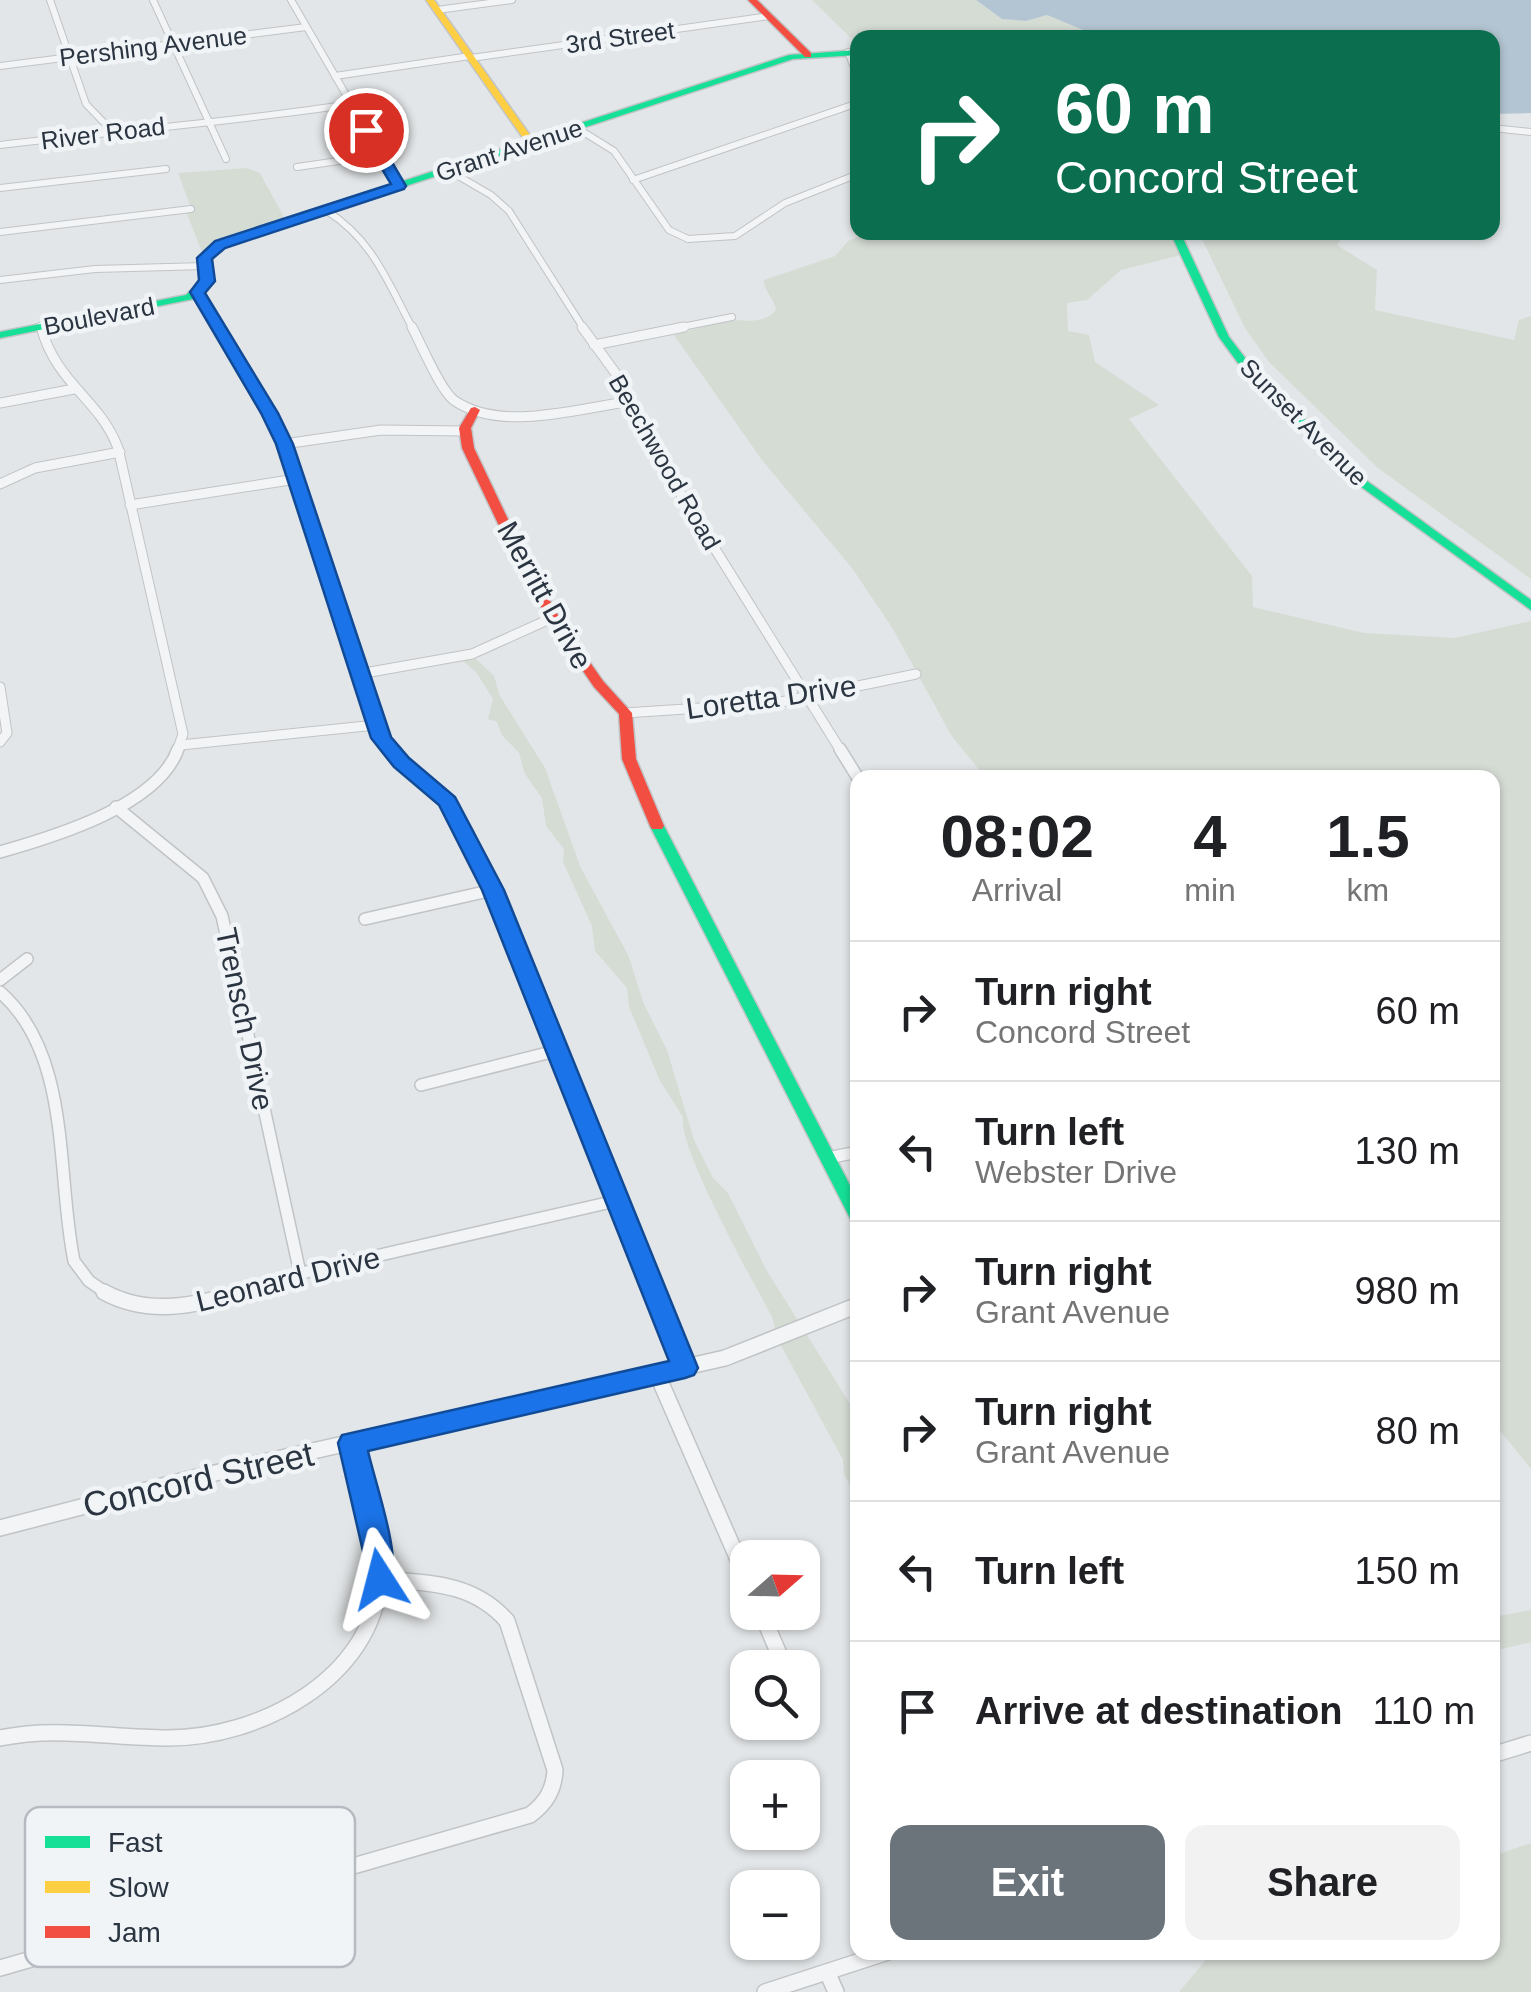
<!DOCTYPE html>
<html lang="en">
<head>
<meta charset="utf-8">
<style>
	:root { --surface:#fff; --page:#f2f2f2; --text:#202124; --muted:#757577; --line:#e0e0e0; --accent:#6b737b }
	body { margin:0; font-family:Helvetica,sans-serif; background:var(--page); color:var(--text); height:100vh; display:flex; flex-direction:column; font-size:38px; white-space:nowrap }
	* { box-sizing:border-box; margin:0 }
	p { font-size:32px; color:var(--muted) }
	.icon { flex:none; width:55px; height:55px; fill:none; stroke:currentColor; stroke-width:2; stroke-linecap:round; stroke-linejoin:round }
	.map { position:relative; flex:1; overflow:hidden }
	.panel { position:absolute; left:850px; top:770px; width:650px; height:1190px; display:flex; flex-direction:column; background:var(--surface); border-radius:20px; box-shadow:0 2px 8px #0004 }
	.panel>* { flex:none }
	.guide { position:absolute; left:850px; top:30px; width:650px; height:210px; border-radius:20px; box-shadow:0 2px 8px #0004; background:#0b6e4f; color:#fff; overflow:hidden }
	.needle { width:65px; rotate:70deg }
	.controls { position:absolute; left:730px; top:1540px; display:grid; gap:20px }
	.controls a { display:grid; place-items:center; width:90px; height:90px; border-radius:20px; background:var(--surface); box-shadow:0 2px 8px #0004; font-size:50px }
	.pin { position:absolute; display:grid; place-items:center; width:85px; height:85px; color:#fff; margin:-42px; border:5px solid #fff; border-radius:50%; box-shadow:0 2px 10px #0007 }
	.me { position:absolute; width:110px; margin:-55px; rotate:351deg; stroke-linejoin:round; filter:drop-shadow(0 0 8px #0008) }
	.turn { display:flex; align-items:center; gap:35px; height:210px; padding:0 40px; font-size:45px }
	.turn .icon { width:130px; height:130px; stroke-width:2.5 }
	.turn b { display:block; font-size:70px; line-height:85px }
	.eta { display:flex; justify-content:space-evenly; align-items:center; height:170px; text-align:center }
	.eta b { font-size:60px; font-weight:700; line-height:70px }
	.button { display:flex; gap:20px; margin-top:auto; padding:20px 40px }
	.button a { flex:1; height:115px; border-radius:20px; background:var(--accent); color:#fff; font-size:40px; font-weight:700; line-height:115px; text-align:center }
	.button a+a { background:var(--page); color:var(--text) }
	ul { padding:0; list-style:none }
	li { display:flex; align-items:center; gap:30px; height:140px; padding:0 40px; border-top:2px solid var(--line) }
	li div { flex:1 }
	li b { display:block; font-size:38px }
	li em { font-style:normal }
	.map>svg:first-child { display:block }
	.green { fill:#d5dcd4 }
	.water { fill:#b3c5d2 }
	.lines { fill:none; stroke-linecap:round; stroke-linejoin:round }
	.street-far3-casing { stroke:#c1c4c6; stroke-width:8 }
	.street-far2-casing { stroke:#c1c4c6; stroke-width:11 }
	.street-far1-casing { stroke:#c1c4c6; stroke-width:14 }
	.street-casing { stroke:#c1c4c6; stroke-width:18 }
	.fast-casing { stroke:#c1c4c6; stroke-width:3 }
	.slow-casing { stroke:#c1c4c6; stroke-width:3 }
	.jam-casing { stroke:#c1c4c6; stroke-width:3 }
	.street-far3 { stroke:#f2f4f5; stroke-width:6 }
	.street-far2 { stroke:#f2f4f5; stroke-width:9 }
	.street-far1 { stroke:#f2f4f5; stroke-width:11 }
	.street { stroke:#f2f4f5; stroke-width:15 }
	.fast { fill:#16e098; fill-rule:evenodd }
	.slow { fill:#ffcf43; fill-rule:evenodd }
	.jam { fill:#f24e42; fill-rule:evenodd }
	.route { fill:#1a73e8; stroke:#114b97; stroke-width:2.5 }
	.labels { text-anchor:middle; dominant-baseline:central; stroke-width:9; stroke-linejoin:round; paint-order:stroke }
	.far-street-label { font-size:25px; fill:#2a3541; stroke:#f1f4f7 }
	.street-label { font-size:30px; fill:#2a3541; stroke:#f1f4f7 }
	.near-street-label { font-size:35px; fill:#2a3541; stroke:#f1f4f7 }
	.key { fill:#f1f4f7; stroke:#b5bbc0; stroke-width:2.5 }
	.key-label { font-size:28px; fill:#2a3541 }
</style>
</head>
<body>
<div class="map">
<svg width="1531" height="1992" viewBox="0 0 1531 1992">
	<rect width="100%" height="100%" fill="#e3e6e8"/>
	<!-- green -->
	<g class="green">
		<path d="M812,0H976L1002,19L1026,21L1047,15L1100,37C1077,37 1058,33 1036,31C1014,28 992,32 971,34L972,37L858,38L857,44Z"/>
		<polygon points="247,168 260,173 287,223 220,245 204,257 185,209 191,208 178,173"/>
		<path d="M867,233H1175L1185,254L1121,270L1087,300L1067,303L1068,331L1089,335L1095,362L1159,405L1129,419L1252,576L1253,607L1364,633L1455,638L1531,621V1469L1493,1422L1492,778L985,777L951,735L893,629L852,568L762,460L674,335C691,332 705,322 721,320C740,318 762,327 776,310C775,299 763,290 764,280L835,256L848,241Z"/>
		<polygon points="1199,233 1345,233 1337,245 1377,270 1375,310 1514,340 1519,320 1531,316 1531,579 1378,468 1269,362 1245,328"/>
		<path d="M477,653L475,658L494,676L500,696L545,768L580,866L629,957L643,1002L667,1050L694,1140L713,1178L728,1193L767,1271L857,1415V1498L844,1474L843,1460L778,1340L772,1317C754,1283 677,1146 683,1117L660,1081L629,1007L627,988L595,951L592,926L563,862L564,849L546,826L542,798L525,774L519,753L502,735L497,722L488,719L493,699L476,672L458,657Z"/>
		<polygon points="1531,1610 1531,1642 1493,1651 1493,1617"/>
		<polygon points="1531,1843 1531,1992 1179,1992 1209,1956 1218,1953 1492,1952 1493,1856"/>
	</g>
	<!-- water -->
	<polygon class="water" points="976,0 1531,0 1531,113 1493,114 1492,38 1100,37 1047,15 1026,21 1002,19"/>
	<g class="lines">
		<defs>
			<g id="street-far3">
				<polyline points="50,0 86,104 113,132"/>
				<polyline points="153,0 226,159"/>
				<polyline points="291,0 399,186"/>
				<polyline points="437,10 512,0"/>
				<polyline points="848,52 858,78"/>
				<polyline points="471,58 769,16"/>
				<polyline points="0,66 306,27"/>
				<polyline points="335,76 470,56"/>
				<polyline points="577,128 614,151 669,230 688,239 735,236 785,203 858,174"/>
				<polyline points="1492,128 1531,132"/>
				<path d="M0,145C117,131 235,122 351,104"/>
				<polyline points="297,167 380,155"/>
				<polyline points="448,170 491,195 509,211 584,329"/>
				<polyline points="633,180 858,103"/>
				<polyline points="0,188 166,169"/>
				<path d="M327,211C373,240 388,283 413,329"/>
				<polyline points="0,232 191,209"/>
				<polyline points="0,280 95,269 205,266"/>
				<polyline points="672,329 732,317"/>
			</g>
			<g id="street-far2">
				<path d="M41,327C57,385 99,398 118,448L183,734L177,751"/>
				<path d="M412,327C421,344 441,392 455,401C501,432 576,409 626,402"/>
				<polyline points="582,327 622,382 629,411 841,751"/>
				<polyline points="594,345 684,327"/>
				<polyline points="0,403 74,389"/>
				<polyline points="284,444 381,430 465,431"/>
				<polyline points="0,484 35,468 120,452"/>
				<polyline points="130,505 296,479"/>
				<polyline points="359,674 472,654 552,618"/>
				<polyline points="0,687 7,733 0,742"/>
				<polyline points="625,713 776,703 916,674"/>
				<polyline points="181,745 376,725"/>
			</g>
			<g id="street-far1">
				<polyline points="840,749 858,778"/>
				<polyline points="116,807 203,878 222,916 300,1273"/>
				<path d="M0,852C53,837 158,806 178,749"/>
				<polyline points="365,919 493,890"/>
				<polyline points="0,980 27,959"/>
				<path d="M0,992C72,1055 56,1174 74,1261L89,1281L108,1294"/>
				<polyline points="421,1085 559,1050"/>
				<polyline points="827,1158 858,1152"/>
				<polyline points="233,1294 306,1272 620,1200"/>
			</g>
			<g id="street">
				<path d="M104,1292C147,1316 196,1306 241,1292"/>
				<polyline points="657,1374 748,1582"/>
				<polyline points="0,1528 193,1478 725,1358 858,1305"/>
				<polyline points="761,1612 785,1668"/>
				<polyline points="802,1708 806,1717"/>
				<path d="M0,1738C57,1726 110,1738 168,1738C259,1738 373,1679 380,1578C383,1533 363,1486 352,1443"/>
				<polyline points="1492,1755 1531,1743"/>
				<path d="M0,1968L530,1815C546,1803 554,1790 555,1770L507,1621C473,1582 428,1583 380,1579"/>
				<polyline points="828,1974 836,1992"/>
				<polyline points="765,1992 888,1952"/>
			</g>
			<g id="fast">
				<polygon points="858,50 858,55 793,59 232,243 212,255 212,281 193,299 0,338 0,332 186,295 202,280 204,252 226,239 789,55"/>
				<polygon points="1170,232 1180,232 1229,337 1252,367 1364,479 1531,600 1531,610 1356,483 1244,371 1219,337"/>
				<polygon points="417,772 422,773 452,798 473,831 628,1200 694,1368 691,1373 685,1375 679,1373 676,1368 612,1200 459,831 442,804 412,779 410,776 412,773"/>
				<polygon points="657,822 664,826 858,1201 858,1224 852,1222 850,1218 650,826"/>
			</g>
			<g id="slow">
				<polygon points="426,0 434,0 534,141 534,145 528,145"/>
				<polygon points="197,289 202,292 286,435 387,738 422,773 424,776 422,779 412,779 374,739 274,435 192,292"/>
			</g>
			<g id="jam">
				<polygon points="748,0 757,0 811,53 811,57 805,57"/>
				<polygon points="475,407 480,410 471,428 474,448 524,553 561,621 603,681 632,713 636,759 664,826 662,829 652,829 650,826 622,759 619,714 594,687 549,621 512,553 462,448 459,428 471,408"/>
			</g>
		</defs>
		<!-- street-far3 casing -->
		<use href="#street-far3" class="street-far3-casing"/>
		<!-- street-far2 casing -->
		<use href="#street-far2" class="street-far2-casing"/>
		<!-- street-far1 casing -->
		<use href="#street-far1" class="street-far1-casing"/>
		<!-- street casing -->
		<use href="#street" class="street-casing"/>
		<!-- fast casing -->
		<use href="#fast" class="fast-casing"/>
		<!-- slow casing -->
		<use href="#slow" class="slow-casing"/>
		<!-- jam casing -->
		<use href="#jam" class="jam-casing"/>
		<!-- street-far3 -->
		<use href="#street-far3" class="street-far3"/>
		<!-- street-far2 -->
		<use href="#street-far2" class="street-far2"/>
		<!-- street-far1 -->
		<use href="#street-far1" class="street-far1"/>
		<!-- street -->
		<use href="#street" class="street"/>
		<!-- fast -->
		<use href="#fast" class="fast"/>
		<!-- slow -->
		<use href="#slow" class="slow"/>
		<!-- jam -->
		<use href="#jam" class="jam"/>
	</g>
	<!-- route -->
	<path class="route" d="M361,127L373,130L406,186L404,189L225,248L212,259L215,281L205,293L278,413L293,444L391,737L409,758L455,797L504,890L698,1368L694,1375L685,1378L368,1451C375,1483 403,1560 390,1588L380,1591L370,1588L365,1560L338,1443L342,1435L669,1361L482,890L439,805L394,767L371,738L276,444L261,413L190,292L199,280L197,258L215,241L391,184L359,130Z"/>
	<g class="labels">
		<!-- far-street labels -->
		<g class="far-street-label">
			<text transform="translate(620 37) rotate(-8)">3rd Street</text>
			<text transform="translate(153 46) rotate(-7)">Pershing Avenue</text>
			<text transform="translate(103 133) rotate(-7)">River Road</text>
			<text transform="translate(509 150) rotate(-18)">Grant Avenue</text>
			<text transform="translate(99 316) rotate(-11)">Boulevard</text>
			<text transform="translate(1304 422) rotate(45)">Sunset Avenue</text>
			<text transform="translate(665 462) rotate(60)">Beechwood Road</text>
		</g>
		<!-- street labels -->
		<g class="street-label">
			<text transform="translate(545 595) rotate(61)">Merritt Drive</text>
			<text transform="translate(771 697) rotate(-8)">Loretta Drive</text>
			<text transform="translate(245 1019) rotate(78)">Trensch Drive</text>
			<text transform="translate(288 1279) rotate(-14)">Leonard Drive</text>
		</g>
		<!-- near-street labels -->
		<g class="near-street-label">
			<text transform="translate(198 1479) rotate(-13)">Concord Street</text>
		</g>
	</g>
	<!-- legend -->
	<rect x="25" y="1807" width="330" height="160" rx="15" class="key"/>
	<rect x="45" y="1836" width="45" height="12" fill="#16e098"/>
	<rect x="45" y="1881" width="45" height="12" fill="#ffcf43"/>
	<rect x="45" y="1926" width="45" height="12" fill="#f24e42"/>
	<g class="key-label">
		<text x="108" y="1852">Fast</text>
		<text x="108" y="1897">Slow</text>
		<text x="108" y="1942">Jam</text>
	</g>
</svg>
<div class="controls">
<a><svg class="needle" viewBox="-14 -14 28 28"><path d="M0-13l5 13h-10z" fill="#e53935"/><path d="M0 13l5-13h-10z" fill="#757577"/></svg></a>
<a><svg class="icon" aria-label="search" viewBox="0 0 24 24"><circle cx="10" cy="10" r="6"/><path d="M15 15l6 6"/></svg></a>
<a>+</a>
<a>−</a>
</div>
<div class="pin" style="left:366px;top:130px;background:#d93025"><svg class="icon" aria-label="arrive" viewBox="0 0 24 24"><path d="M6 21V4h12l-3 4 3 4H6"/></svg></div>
<svg class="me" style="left:380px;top:1579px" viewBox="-20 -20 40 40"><path d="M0-17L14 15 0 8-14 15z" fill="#1a73e8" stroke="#fff" stroke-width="4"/></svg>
<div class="guide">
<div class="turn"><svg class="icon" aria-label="right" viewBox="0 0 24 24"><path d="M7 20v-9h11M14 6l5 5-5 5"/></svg><div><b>60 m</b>Concord Street</div></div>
</div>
<section class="panel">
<div class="eta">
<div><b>08:02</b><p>Arrival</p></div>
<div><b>4</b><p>min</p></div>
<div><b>1.5</b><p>km</p></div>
</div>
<ul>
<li><svg class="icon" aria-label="right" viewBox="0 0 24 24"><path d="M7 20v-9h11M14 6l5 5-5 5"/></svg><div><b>Turn right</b><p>Concord Street</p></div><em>60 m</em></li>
<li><svg class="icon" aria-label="left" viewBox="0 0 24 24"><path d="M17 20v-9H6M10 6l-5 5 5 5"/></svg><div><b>Turn left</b><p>Webster Drive</p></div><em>130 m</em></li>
<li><svg class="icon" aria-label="right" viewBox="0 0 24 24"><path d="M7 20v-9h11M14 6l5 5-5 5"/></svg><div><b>Turn right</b><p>Grant Avenue</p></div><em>980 m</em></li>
<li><svg class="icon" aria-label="right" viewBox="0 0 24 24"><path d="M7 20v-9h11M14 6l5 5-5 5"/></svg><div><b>Turn right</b><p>Grant Avenue</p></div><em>80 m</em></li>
<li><svg class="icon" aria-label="left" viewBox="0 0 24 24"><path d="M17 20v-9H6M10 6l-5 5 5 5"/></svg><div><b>Turn left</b></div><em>150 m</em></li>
<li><svg class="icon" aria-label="arrive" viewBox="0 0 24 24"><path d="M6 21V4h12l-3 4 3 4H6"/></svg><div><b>Arrive at destination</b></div><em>110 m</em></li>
</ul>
<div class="button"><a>Exit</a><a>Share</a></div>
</section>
</div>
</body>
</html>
